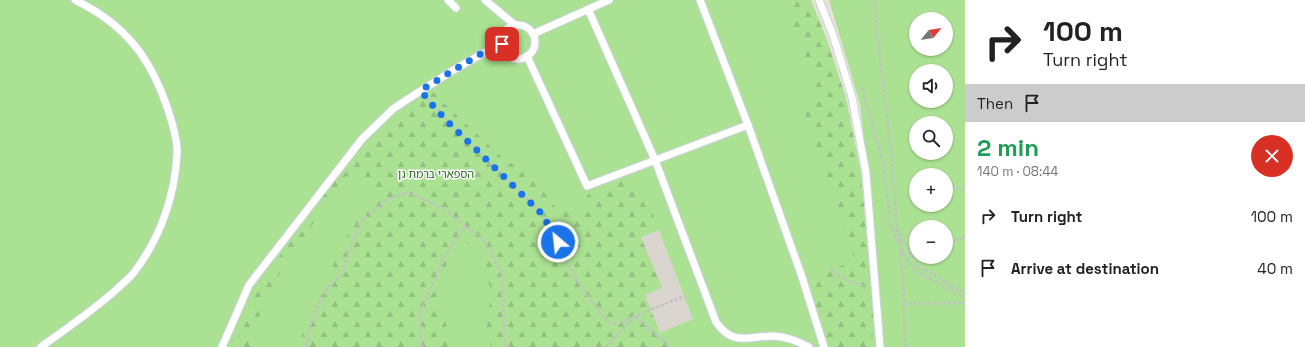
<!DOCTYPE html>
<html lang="en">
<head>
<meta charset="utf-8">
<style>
	:root { --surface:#fff; --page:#f2f2f2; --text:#222; --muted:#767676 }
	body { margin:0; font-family:"Space Grotesk","Noto Sans Hebrew",sans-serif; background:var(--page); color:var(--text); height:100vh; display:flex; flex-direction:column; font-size:15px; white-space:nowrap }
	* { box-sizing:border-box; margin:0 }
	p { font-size:13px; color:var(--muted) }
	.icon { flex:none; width:22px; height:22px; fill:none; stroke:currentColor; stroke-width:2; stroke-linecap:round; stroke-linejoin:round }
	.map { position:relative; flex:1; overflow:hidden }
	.details { display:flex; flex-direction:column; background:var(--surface); width:340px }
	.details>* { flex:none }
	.banner { background:#fff; color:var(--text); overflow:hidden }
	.needle { width:26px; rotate:60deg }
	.buttons { position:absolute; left:909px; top:12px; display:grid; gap:8px }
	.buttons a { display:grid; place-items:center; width:44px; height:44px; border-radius:50%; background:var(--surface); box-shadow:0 1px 3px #0004; font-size:20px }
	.pin { position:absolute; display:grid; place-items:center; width:34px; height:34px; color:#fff; margin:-17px; border-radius:8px; box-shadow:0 2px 6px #0006 }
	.me { position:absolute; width:44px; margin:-22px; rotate:332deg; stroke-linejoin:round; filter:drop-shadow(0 0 3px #0008) }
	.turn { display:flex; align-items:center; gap:14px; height:84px; padding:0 12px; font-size:18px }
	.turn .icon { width:52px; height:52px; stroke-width:2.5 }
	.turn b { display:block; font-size:28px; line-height:34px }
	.then { display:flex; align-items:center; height:38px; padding:0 12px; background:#0003; gap:8px; font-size:15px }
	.round { display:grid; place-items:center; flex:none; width:42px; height:42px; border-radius:21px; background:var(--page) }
	.headline { display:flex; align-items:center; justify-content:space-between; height:68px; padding:0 12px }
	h1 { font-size:24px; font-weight:700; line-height:30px; color:#1e9e55 }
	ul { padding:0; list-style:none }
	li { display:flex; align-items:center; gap:12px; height:52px; padding:0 12px }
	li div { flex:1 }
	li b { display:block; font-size:15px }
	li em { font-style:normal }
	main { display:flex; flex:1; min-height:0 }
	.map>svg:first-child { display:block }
	.green { fill:#abe193; fill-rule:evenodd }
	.forest { fill:url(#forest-firs) }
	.plaza { fill:#dad5ce }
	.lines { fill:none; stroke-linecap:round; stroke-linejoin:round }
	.lane-casing { stroke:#cdd0e0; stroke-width:9 }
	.path { stroke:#c2c2c2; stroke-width:2.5; stroke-dasharray:3 2; stroke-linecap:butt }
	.lane { stroke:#fff; stroke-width:7 }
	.route { stroke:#1a73e8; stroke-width:7; stroke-dasharray:0 12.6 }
	.labels { text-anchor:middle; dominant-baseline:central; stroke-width:3; stroke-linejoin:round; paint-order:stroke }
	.park-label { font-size:11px; fill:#256119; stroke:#fff }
</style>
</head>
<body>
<main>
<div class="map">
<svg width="965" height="347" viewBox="0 0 965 347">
	<defs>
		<pattern id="forest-firs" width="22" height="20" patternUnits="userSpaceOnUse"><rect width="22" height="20" fill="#abe193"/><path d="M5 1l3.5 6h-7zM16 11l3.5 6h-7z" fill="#93c17f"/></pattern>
	</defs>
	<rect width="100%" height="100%" fill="#e9e2d7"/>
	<!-- green -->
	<path class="green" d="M0,0H794L828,90L872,329H883L874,226L860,104L829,0H965V347H0ZM916,19H946V49H916ZM916,71H946V101H916ZM916,123H946V153H916ZM916,175H946V205H916ZM916,227H946V257H916Z"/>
	<!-- forest -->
	<g class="forest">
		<polygon points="783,0 811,0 826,37 846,98 861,173 875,329 872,329 873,347 829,347 807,280 855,260 803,108 821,101"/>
		<polygon points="429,88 449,108 507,162 525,168 556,208 585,209 587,195 621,180 647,198 659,230 641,237 662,288 645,295 660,333 675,347 491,347 486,333 491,291 480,254 473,244 457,242 439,282 438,292 452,347 297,347 335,261 357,216 380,199 364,178 346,176 286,263 262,304 253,347 234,347 251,301 312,206 365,139"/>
	</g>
	<!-- plaza -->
	<polygon class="plaza" points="659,230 693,319 660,333 645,295 662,288 641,237"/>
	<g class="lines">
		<defs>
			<g id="lane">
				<polyline points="448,0 456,8"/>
				<polyline points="485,0 515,25"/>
				<polyline points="700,0 748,125 802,277 824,347"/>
				<polyline points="819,0 833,35 852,97 866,173 880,347"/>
				<path d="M588,9L655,160L716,322C733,347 749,336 774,336C786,337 798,341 809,347"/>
				<circle cx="518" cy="42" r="17"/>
				<polyline points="533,34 609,0"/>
				<polyline points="527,56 587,186 748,125"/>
				<path d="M41,347C67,328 94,310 118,288C123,283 130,278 135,271C160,238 175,196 177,154C178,141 172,122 168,110C151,58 125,24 75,0"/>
				<polyline points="222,347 249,285 362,139 393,109 408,99 452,71 501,43"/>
			</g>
		</defs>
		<!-- lane casing -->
		<use href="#lane" class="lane-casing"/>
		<!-- path -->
		<g class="path">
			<polyline points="875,0 874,5 892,162 897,227 901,249 904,304 965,303"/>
			<polyline points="862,88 883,162 891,227 899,244"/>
			<polyline points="427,99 542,214 575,277 601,314 611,324 617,324 635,316 670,347"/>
			<polyline points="952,186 965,191"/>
			<polyline points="898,230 918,266 965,293"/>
			<polyline points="949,243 965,236"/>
			<polyline points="902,250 915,271 965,298"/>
			<path d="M830,268C839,278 853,284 866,286"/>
			<polyline points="904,304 905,347"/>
			<polyline points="307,347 310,325 325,291 341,275 359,223 386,200 407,192 441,207 486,242 502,275 504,333 506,347"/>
			<polyline points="422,347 419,315 441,263 458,235 466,226"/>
			<polyline points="606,347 635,316 685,296"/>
		</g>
		<!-- lane -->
		<use href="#lane" class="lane"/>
	</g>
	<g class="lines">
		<!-- route -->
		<polyline class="route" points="502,44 501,43 484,52 421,90 427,99 446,120 542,214 558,242"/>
	</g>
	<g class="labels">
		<!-- park labels -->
		<g class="park-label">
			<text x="436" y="174">הספארי ברמת גן</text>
		</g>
	</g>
</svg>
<div class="buttons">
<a><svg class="needle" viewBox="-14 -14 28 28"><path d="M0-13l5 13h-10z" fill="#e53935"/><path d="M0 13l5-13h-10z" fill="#767676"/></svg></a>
<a><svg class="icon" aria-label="sound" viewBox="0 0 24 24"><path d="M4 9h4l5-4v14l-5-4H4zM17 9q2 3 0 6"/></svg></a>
<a><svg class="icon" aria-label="search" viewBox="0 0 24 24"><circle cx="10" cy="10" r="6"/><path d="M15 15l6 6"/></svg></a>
<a>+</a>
<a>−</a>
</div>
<div class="pin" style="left:502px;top:44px;background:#d93025"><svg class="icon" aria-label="arrive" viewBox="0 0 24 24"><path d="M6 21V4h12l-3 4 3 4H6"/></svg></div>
<svg class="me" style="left:558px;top:242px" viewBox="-20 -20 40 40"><circle r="17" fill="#1a73e8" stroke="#fff" stroke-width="3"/><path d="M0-11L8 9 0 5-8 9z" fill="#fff"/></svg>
</div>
<section class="details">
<div class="banner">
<div class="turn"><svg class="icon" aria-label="right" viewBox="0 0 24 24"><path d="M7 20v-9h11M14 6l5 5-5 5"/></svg><div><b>100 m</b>Turn right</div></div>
<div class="then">Then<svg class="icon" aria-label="arrive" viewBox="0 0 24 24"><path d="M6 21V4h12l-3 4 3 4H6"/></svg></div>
</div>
<div class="headline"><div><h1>2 min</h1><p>140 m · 08:44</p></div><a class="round" style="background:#d93025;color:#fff"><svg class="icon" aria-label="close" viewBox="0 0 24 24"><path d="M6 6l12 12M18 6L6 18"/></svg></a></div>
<ul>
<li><svg class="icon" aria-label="right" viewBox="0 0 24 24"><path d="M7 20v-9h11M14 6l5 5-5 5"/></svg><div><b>Turn right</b></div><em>100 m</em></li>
<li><svg class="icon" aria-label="arrive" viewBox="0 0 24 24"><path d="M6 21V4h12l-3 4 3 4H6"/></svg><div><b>Arrive at destination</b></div><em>40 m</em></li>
</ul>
</section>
</main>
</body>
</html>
